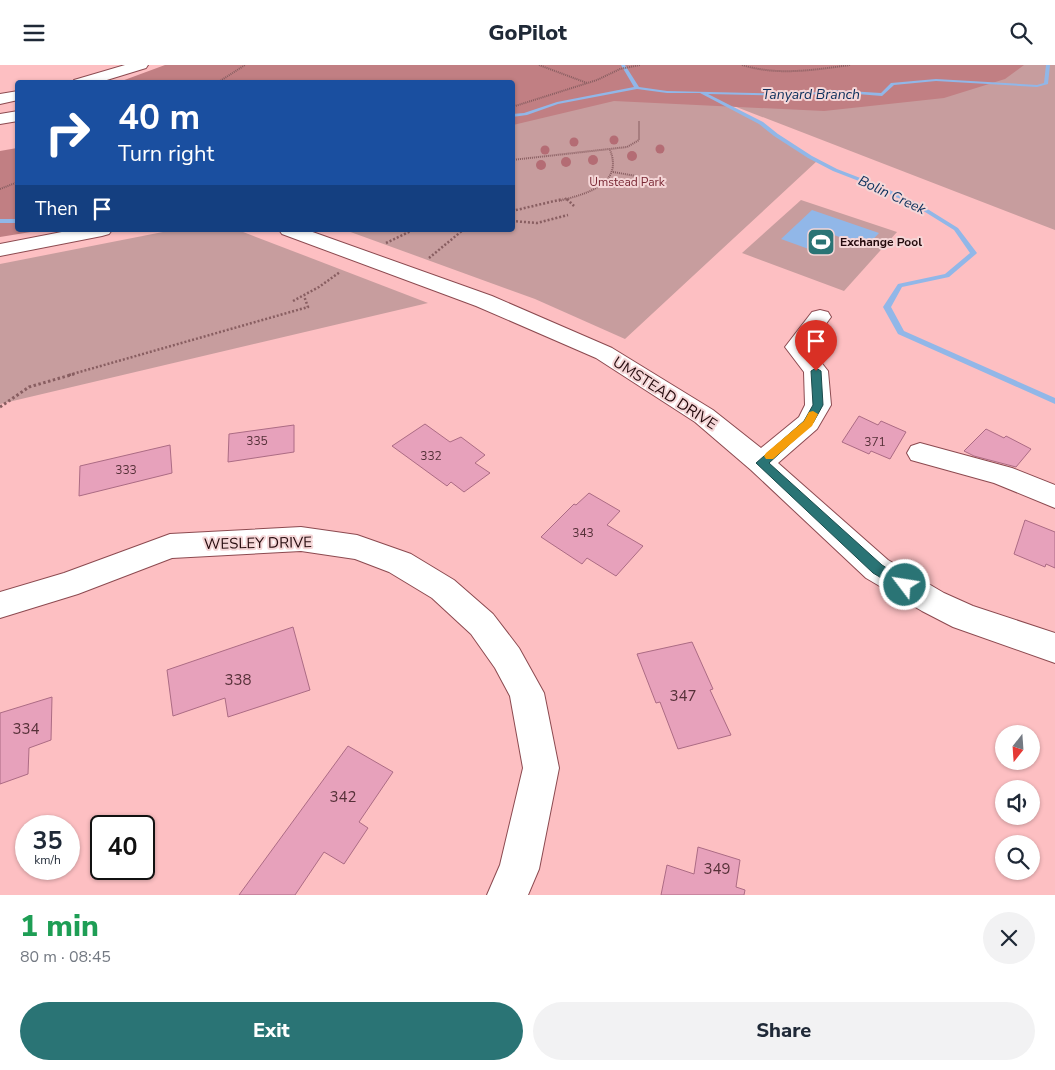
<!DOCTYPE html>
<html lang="en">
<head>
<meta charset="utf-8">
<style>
	:root { --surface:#fff; --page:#f2f2f3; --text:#1f2937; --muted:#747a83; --accent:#2a7475 }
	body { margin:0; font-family:"Nunito Sans",sans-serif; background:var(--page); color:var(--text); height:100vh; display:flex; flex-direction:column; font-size:19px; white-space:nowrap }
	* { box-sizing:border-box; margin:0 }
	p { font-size:16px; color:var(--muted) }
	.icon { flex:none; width:28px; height:28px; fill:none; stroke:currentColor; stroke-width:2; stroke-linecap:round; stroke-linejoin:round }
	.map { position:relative; height:830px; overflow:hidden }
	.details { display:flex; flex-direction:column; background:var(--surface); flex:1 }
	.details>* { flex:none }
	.guide { position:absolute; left:15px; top:15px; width:500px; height:152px; border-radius:5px; box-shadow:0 1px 4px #0004; background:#1a4fa0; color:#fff; overflow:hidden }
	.needle { width:32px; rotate:197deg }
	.controls { position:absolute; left:995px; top:660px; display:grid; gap:10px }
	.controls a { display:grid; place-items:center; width:45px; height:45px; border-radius:50%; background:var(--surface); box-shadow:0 1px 4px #0004; font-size:25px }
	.speed { position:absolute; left:15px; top:750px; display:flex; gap:10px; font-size:25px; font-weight:700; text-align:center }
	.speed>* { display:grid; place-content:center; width:65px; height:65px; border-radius:50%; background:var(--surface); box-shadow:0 1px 4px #0004; line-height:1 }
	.speed small { font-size:12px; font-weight:400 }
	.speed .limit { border:2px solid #111; border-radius:8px; background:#fff; color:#111 }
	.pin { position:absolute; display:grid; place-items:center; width:42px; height:42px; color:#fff; margin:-51px -21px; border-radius:50% 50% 50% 0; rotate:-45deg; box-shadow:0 0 5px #0007 }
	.pin .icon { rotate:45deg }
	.me { position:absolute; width:55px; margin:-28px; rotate:301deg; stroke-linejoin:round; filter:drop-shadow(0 0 4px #0008) }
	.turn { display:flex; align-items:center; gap:18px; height:105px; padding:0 20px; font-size:22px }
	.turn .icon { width:65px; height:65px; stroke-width:2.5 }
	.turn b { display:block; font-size:35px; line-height:42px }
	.then { display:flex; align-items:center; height:48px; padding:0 20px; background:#0003; gap:10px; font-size:19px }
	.round { display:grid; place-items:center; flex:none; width:52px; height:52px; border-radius:26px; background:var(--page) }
	.summary { display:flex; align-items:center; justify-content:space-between; height:85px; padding:0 20px }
	h1 { font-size:30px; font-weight:800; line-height:38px; color:#1e9e55 }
	.action { display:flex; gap:10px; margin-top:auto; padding:10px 20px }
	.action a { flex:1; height:58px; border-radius:30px; background:var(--accent); color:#fff; font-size:20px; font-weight:800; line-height:58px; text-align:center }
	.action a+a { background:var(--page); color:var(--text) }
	header { display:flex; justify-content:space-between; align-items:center; height:65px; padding:0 20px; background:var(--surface); font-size:22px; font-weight:800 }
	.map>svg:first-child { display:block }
	.green { fill:#c79d9e }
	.forest { fill:#c17f83 }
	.water { fill:#91b7e8 }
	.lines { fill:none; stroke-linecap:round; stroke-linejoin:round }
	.stream { fill:#91b7e8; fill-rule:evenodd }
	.building { fill:#e7a1bb; stroke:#ac6b84 }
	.minor-casing { stroke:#8c4a50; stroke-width:2 }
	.path-far2 { stroke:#885e61; stroke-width:2; stroke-dasharray:1 1; stroke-linecap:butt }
	.path-far1 { stroke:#885e61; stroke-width:2.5; stroke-dasharray:2 2; stroke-linecap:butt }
	.path { stroke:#885e61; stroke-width:3; stroke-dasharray:2.5 2.5; stroke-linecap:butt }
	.minor { fill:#fff; fill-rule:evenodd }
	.tree { fill:#b46c74 }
	.route { fill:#2a7475; stroke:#1b4b4c }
	.slow { fill:#f59e0b }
	.labels { text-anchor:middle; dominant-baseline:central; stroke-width:4; stroke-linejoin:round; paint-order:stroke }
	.far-park-label { font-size:12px; fill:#792834; stroke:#f5d6d7 }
	.far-poi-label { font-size:12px; font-weight:bold; fill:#240a0d; stroke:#f5d6d7; text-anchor:start }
	.number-label { font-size:12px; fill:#553038 }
	.far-water-label { font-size:14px; font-style:italic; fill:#092e5b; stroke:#f5d6d7 }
	.street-label { font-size:15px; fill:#240a0d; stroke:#f5d6d7 }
	.near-number-label { font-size:15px; fill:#553038 }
</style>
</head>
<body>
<header><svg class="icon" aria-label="menu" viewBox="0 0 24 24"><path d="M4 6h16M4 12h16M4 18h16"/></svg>GoPilot<svg class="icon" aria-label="search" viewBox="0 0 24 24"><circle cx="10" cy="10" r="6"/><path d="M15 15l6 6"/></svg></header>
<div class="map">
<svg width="1055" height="830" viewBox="0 0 1055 830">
	<rect width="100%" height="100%" fill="#fdbfc2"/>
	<!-- green -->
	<g class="green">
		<polygon points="182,0 1055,0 1055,165 708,31 753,53 817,96 625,274 535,234 345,165 512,165 512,18 154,18"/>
		<polygon points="801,135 897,167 844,226 742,188"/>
		<polygon points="173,165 238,165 428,238 0,339 0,199"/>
	</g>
	<!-- forest -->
	<g class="forest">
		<polygon points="165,0 1024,0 1005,14 944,33 824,46 614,36 513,60 512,18 119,17"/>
		<polygon points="17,83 18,165 43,165 0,172 0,86"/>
	</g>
	<!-- water -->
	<polygon class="water" points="812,145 879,168 866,182 834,170 817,187 781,174"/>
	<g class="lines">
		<!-- stream -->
		<g class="stream">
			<polygon points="621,0 625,0 639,22 667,26 802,29 832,25 881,28 891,18 936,14 1037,20 1044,18 1046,0 1050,0 1048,19 1037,22 936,16 894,20 882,31 832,27 802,31 708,29 763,57 778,69 812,91 837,104 881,121 921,140 958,163 977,188 976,189 949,212 902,222 891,242 904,266 1055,333 1055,339 898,269 883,242 898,219 945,209 970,188 954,165 917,142 877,123 833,106 808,93 774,71 759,59 700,28 667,28 637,24 558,39 527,50 512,52 512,49 524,48 557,37 634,22"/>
			<rect x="0" y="154" width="18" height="4"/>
		</g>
	</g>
	<!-- building -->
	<g class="building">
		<polygon points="859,351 878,360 881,356 906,367 890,394 871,386 869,389 842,377"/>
		<polygon points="425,359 450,377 461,372 485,390 475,398 490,408 464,427 451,417 447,421 392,381"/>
		<polygon points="294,360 294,387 228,397 229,369"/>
		<polygon points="986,364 1004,373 1006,371 1031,384 1016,402 974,391 964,386"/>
		<polygon points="170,380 172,408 79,431 80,401"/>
		<polygon points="589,428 620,446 607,460 643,481 616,511 587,493 582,499 541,472 574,439 576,440"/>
		<polygon points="1025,455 1055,467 1055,503 1046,499 1045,502 1014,489"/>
		<polygon points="293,562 310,625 228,652 225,633 173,651 167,605"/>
		<polygon points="692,577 713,624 710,625 731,670 678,684 660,637 656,638 637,589"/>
		<polygon points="52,632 51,675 29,683 28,709 0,719 0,648"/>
		<polygon points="348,681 393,707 359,757 368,763 344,799 324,787 295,830 239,830"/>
		<polygon points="698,782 740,795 736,822 745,825 744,830 661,830 667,800 694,809"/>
	</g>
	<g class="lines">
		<defs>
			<g id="minor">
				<polygon points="125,0 148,0 146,3 97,18 72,18 74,15"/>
				<polygon points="18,26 18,35 0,39 0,29"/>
				<polygon points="18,46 18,56 0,59 0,49"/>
				<polygon points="72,165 112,165 109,169 102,171 0,191 0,179"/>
				<polygon points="279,165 307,165 492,231 612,283 713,345 761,383 799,352 805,340 804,307 785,282 812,247 820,245 828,247 831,252 809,282 828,306 831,340 817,364 778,398 888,495 944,528 973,541 1055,568 1055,598 953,562 922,546 866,513 751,405 695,357 596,293 476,241 282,169"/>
				<polygon points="920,378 1012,403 1055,420 1055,443 994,418 911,395 907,388 911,381"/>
				<polygon points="301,462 357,470 411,489 454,515 493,549 519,583 544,628 559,703 539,804 528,830 487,830 500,800 523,703 510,631 495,603 471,569 432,533 389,507 355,494 301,486 172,493 78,529 0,553 0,527 64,508 170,469"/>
			</g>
		</defs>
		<!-- minor casing -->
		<use href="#minor" class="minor-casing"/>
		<!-- path-far2 -->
		<g class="path-far2">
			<polyline points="539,0 587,18"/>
			<path d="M742,0C778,11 813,5 850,0"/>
			<polyline points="217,18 245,0"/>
			<polyline points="512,42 597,15 620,4 640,0"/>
			<polyline points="512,95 627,82 639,75 639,56"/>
			<polyline points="613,107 636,111"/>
			<polyline points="606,116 623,121 638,118"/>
			<polyline points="0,124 18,117"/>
			<polyline points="565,133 568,136"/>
			<path d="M559,136C585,129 624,120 610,85"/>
		</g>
		<!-- path-far1 -->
		<g class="path-far1">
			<polyline points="567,134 574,141"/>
			<polyline points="512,146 563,134"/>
			<polyline points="512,156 537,158 568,150"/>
			<polyline points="386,178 413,165"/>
			<polyline points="429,193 463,165"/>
			<polyline points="293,236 319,222 340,207"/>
			<polyline points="69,310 308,242 304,231"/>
		</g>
		<!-- path -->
		<polyline class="path" points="0,342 29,322 74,309"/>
		<!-- minor -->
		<use href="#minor" class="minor"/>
	</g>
	<!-- trees -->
	<g class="tree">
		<circle cx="614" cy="75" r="4.5"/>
		<circle cx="574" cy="77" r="4.5"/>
		<circle cx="660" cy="84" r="4.5"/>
		<circle cx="545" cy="85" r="4.5"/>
		<circle cx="632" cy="91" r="5"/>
		<circle cx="593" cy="95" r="5"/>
		<circle cx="566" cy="97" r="5"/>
		<circle cx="541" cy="100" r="5"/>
	</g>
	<!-- route -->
	<polygon class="route" points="816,303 821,306 823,340 813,358 769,398 882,500 909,517 911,520 909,524 905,526 900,524 873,508 756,398 804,356 813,340 811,306"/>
	<!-- slow -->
	<polygon class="slow" points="813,346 818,349 812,361 773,394 766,394 764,391 766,388 804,356 809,347"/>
	<!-- icons -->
	<defs>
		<symbol id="stadium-square" viewBox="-11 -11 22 22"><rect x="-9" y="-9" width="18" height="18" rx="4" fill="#2a7475" stroke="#f5d6d7"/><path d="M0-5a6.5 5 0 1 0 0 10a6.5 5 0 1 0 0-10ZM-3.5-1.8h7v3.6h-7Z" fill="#fff"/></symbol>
	</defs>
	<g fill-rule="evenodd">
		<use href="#stadium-square" x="805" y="161" width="32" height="32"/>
	</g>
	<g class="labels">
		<!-- far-park labels -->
		<g class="far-park-label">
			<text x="627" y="117">Umstead Park</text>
		</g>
		<!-- far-poi labels -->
		<g class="far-poi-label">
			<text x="840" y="177">Exchange Pool</text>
		</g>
		<!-- number labels -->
		<g class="number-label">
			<text x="257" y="376">335</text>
			<text x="875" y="377">371</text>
			<text x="431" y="391">332</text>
			<text x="126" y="405">333</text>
			<text x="583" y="468">343</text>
		</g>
		<!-- far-water labels -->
		<g class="far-water-label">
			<text x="811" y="29">Tanyard Branch</text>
			<text transform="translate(892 130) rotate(25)">Bolin Creek</text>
		</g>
		<!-- street labels -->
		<g class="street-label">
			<text transform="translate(665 328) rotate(33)">UMSTEAD DRIVE</text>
			<text transform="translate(258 478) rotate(-1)">WESLEY DRIVE</text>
		</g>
		<!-- near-number labels -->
		<g class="near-number-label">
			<text x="238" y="615">338</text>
			<text x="683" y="631">347</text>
			<text x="26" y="664">334</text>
			<text x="343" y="732">342</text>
			<text x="717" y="804">349</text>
		</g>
	</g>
</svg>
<div class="controls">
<a><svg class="needle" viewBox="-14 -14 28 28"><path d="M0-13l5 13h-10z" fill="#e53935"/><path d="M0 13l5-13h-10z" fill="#747a83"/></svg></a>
<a><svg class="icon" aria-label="sound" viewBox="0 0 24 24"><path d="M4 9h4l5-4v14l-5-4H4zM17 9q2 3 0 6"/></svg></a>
<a><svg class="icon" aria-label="search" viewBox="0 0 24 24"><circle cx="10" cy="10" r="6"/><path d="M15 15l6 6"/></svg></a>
</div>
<div class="speed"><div>35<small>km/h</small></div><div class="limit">40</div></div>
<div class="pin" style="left:816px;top:306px;background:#d93025"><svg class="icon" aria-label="arrive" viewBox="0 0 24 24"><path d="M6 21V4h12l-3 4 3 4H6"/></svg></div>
<svg class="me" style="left:905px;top:520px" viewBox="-20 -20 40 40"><circle r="17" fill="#2a7475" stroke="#fff" stroke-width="3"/><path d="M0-11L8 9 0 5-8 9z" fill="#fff"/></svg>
<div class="guide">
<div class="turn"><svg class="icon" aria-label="right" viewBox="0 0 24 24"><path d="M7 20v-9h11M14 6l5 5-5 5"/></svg><div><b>40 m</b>Turn right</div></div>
<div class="then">Then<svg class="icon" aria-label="arrive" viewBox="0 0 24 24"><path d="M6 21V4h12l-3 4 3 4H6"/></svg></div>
</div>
</div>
<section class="details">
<div class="summary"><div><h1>1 min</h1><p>80 m · 08:45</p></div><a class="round"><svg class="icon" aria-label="close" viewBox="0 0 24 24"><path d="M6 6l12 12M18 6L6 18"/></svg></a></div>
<div class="action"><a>Exit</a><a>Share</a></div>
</section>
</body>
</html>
